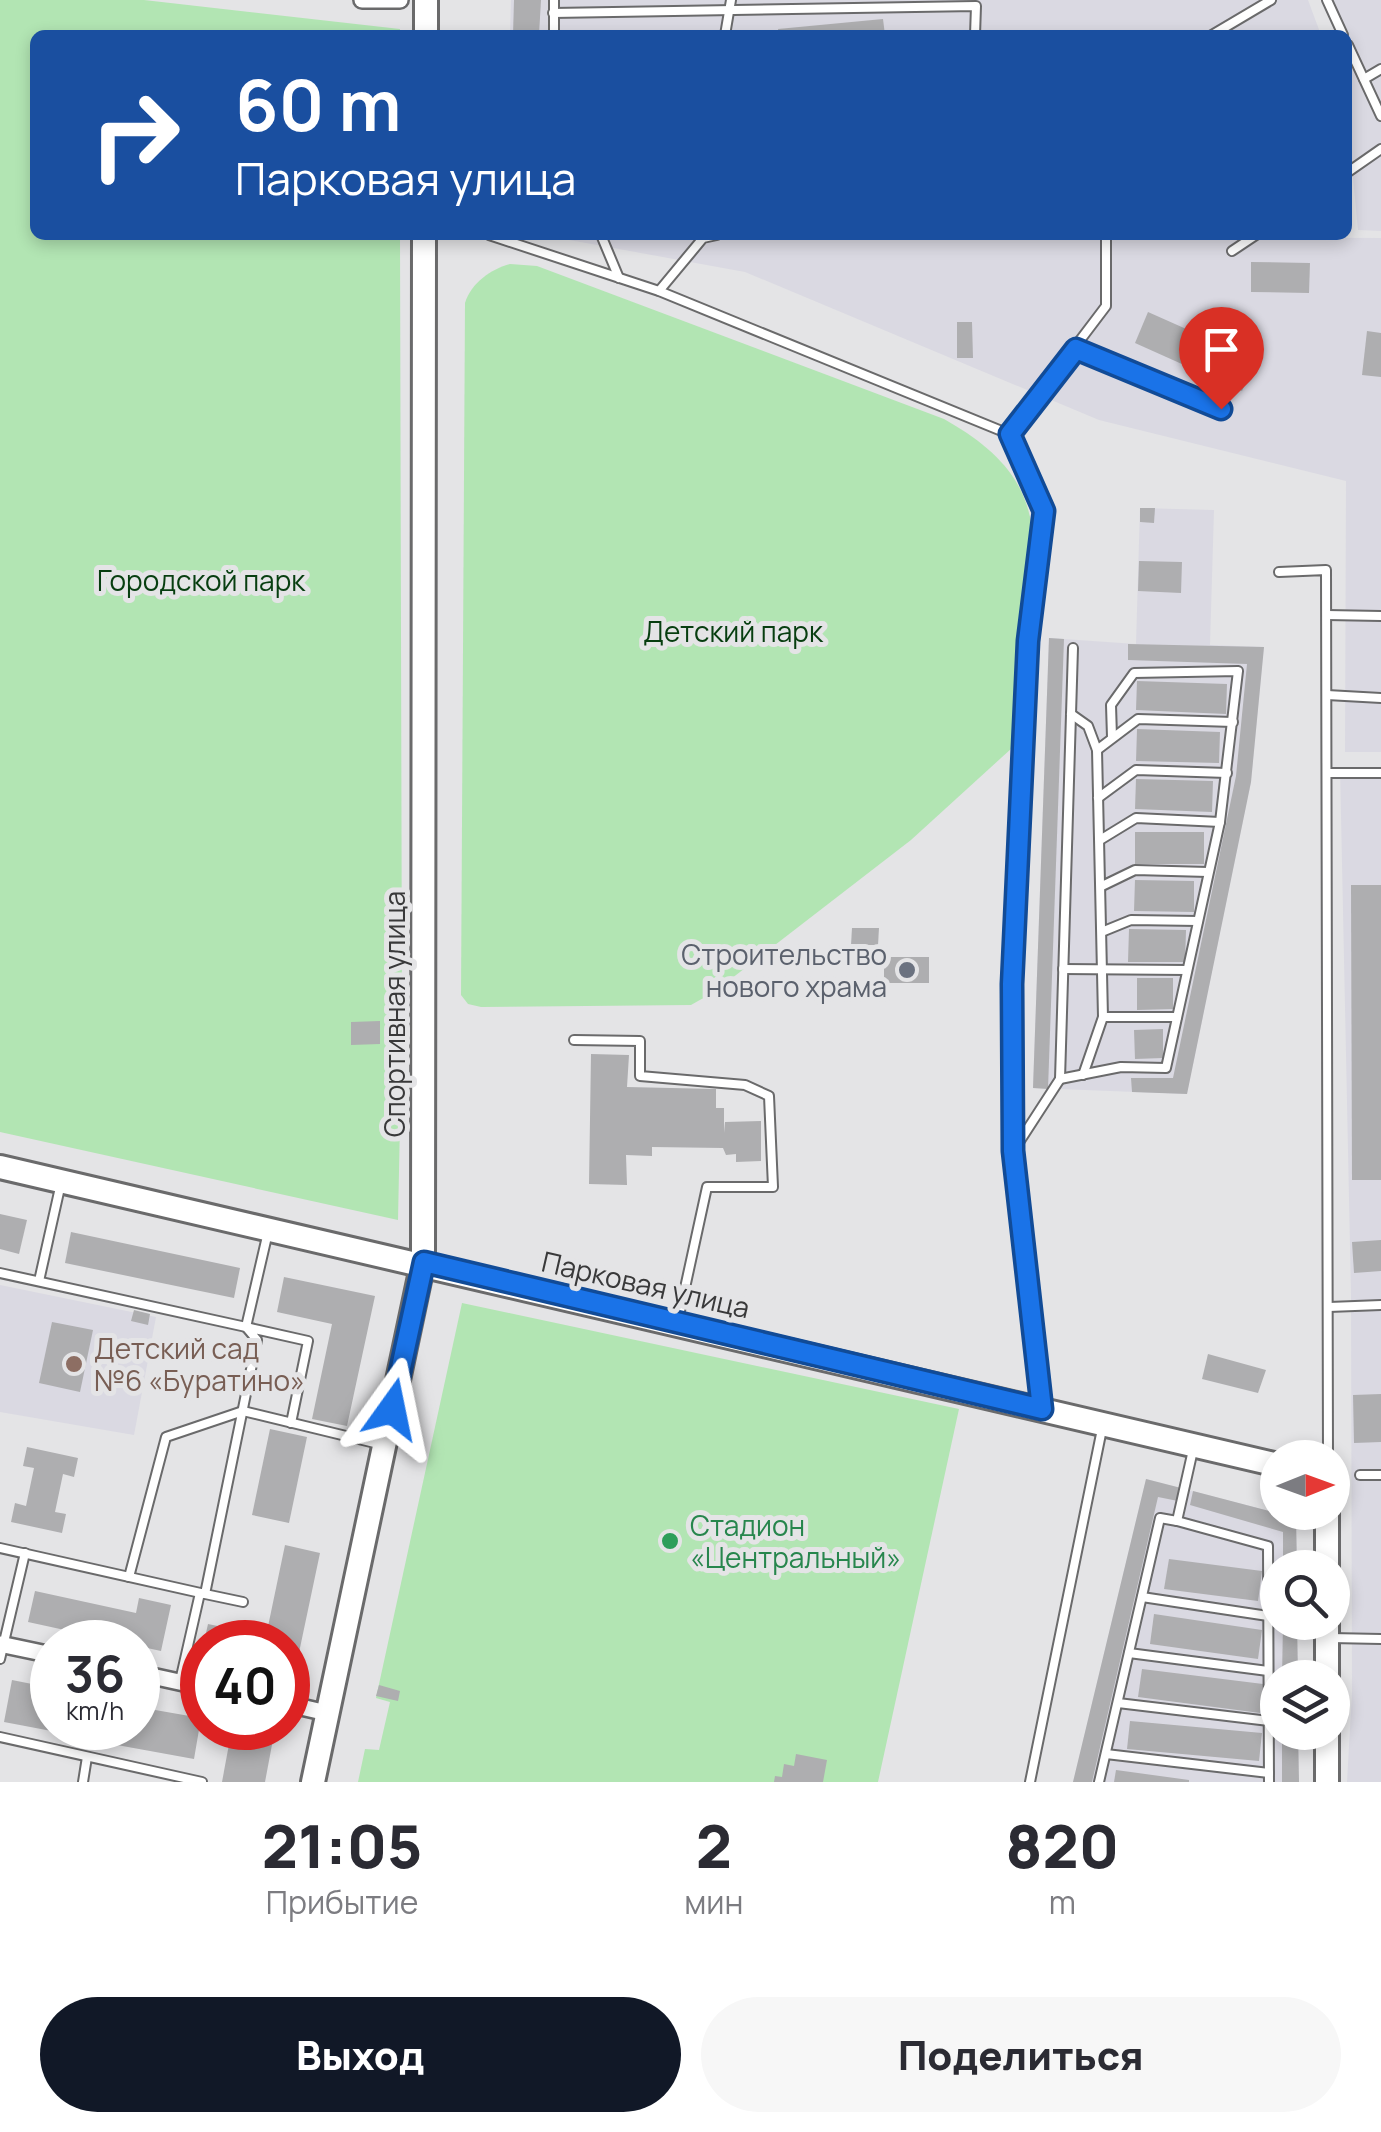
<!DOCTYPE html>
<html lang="ru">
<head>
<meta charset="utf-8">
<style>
	:root { --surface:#fff; --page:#f7f7f7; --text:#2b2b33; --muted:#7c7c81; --accent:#111827 }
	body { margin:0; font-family:Manrope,sans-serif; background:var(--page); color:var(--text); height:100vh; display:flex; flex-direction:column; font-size:38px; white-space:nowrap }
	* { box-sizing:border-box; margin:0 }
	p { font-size:32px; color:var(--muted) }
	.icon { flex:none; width:55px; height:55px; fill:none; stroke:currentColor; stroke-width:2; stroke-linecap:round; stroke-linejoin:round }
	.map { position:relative; height:1782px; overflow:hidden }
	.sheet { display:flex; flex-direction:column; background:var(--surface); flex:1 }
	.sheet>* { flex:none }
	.guide { position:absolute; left:30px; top:30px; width:1322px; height:210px; border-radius:15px; box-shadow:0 5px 15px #0003; background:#1a4fa0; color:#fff; overflow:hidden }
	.needle { width:65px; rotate:89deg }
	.buttons { position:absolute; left:1260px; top:1440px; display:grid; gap:20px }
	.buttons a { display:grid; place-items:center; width:90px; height:90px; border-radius:50%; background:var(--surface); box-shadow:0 5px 15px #0003; font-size:50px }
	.speed { position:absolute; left:30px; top:1620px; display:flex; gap:20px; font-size:50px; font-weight:700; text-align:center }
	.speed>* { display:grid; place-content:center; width:130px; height:130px; border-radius:50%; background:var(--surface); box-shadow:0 5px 15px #0003; line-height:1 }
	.speed small { font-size:25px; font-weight:400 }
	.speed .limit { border:15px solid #d22; background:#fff; color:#111 }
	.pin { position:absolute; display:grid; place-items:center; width:85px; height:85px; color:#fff; margin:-102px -42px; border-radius:50% 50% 50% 0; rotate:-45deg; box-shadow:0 0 10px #0007 }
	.pin .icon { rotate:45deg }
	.me { position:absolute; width:110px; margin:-55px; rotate:12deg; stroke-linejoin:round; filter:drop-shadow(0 0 8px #0008) }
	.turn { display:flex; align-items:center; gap:35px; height:210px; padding:0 40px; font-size:45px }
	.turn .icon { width:130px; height:130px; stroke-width:2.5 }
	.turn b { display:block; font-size:70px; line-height:85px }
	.eta { display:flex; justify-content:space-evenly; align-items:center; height:170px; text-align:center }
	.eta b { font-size:60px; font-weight:800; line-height:70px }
	.primary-button { display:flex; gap:20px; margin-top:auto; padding:20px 40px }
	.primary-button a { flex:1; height:115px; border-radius:60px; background:var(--accent); color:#fff; font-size:40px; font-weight:800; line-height:115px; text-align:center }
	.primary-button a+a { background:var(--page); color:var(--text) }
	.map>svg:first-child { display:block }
	.built { fill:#dad9e2 }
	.green { fill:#b2e5b3 }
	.building { fill:#aeaeb0 }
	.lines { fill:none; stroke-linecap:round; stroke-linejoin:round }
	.lane-casing { stroke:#6a6a6b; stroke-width:12 }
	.street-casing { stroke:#6a6a6b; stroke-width:20 }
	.secondary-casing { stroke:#6a6a6b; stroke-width:28 }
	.lane { stroke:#fff; stroke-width:8 }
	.street { stroke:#fff; stroke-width:15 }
	.secondary { stroke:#fff; stroke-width:22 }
	.route-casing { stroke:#114b97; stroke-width:25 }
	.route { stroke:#1a73e8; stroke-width:18 }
	.worship-dot { fill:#6b7280; stroke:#e4e4e6; stroke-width:4 }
	.education-dot { fill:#8d6e63; stroke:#e4e4e6; stroke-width:4 }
	.leisure-dot { fill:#2e9e5b; stroke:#e4e4e6; stroke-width:4 }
	.labels { text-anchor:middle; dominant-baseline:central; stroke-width:10; stroke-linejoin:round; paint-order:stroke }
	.park-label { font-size:28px; fill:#073e10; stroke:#e4e4e6 }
	.worship-label { font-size:28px; fill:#5b616d; stroke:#e4e4e6; text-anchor:end }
	.street-label { font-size:28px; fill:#39393a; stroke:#e4e4e6 }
	.education-label { font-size:28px; fill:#785e54; stroke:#e4e4e6; text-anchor:start }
	.leisure-label { font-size:28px; fill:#27864d; stroke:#e4e4e6; text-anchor:start }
</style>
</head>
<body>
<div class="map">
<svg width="1381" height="1782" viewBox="0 0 1381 1782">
	<rect width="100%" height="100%" fill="#e4e4e6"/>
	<!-- built -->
	<g class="built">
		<polygon points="511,0 1308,0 1321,35 510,35"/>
		<polygon points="1334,0 1381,0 1381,231 1358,230 1348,126 1348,35 1338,35"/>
		<polygon points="542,235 1381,238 1381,752 1345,752 1346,481 1099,420 745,272"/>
		<polygon points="1140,508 1214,510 1210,645 1264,647 1251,782 1187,1094 1033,1088 1049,638 1136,644"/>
		<polygon points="1340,767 1381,767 1381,1782 1347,1782 1352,1693 1351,1294"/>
		<polygon points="0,1285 156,1317 134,1435 0,1412"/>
		<polygon points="1146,1479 1296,1518 1297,1567 1278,1568 1278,1622 1297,1623 1298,1677 1278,1678 1278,1732 1298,1733 1299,1782 1073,1782"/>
	</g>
	<!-- green -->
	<g class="green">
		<polygon points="0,0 144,0 400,29 400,35 35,35 35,235 400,235 402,1025 398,1220 0,1132"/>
		<path d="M510,264L537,266L944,419C995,448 1032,482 1033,544L1012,748L911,840L714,992L691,1005L481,1007L468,1004L461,995L465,303C471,283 491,269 510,264Z"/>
		<polygon points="462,1303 959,1409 878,1782 358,1782 365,1749 379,1750 390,1702 376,1698"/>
	</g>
	<!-- building -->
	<g class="building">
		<polygon points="514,0 541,0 539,35 513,35"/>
		<polygon points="883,19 885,35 779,35 778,29"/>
		<polygon points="1251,262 1310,263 1309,293 1251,292"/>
		<polygon points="1148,312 1256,360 1242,391 1135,343"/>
		<polygon points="957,322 972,322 973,358 957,358"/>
		<polygon points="1367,331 1381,333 1381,377 1362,375"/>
		<polygon points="1140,508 1155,508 1154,523 1140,522"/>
		<polygon points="1139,561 1182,562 1181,593 1138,591"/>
		<polygon points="1049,638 1064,639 1048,1089 1033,1088"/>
		<polygon points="1128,644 1264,647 1251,782 1187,1094 1132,1092 1131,1078 1173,1078 1236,776 1247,664 1128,660"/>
		<polygon points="1137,681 1227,684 1226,714 1136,710"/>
		<polygon points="1137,729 1220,732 1219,763 1136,761"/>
		<polygon points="1136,779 1213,781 1212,812 1135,809"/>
		<rect x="1135" y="832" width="69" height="32"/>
		<polygon points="1135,880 1194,881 1194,912 1134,911"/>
		<polygon points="1351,885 1381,885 1381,1180 1352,1180"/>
		<polygon points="852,928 879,928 878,945 851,945"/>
		<polygon points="1129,929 1186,930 1185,962 1128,962"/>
		<rect x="884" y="957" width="45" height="26"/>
		<polygon points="1137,978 1173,978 1173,1009 1137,1010"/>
		<polygon points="380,1021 380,1044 351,1045 351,1022"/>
		<polygon points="1163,1029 1163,1058 1135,1059 1134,1030"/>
		<polygon points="591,1054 629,1055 627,1087 716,1089 716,1108 724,1108 724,1133 725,1122 761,1121 761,1161 736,1162 736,1154 726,1155 723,1148 652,1147 652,1156 626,1155 627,1185 589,1184"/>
		<polygon points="0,1214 27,1220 19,1254 0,1249"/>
		<polygon points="71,1232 240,1268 234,1298 65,1263"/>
		<polygon points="1381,1240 1381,1271 1354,1273 1352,1242"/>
		<polygon points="284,1277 375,1296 347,1426 312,1419 332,1324 277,1312"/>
		<polygon points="134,1310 150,1314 148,1325 131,1321"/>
		<polygon points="52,1322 93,1330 80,1392 39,1383"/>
		<polygon points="1208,1354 1266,1370 1258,1393 1202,1379"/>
		<polygon points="1381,1394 1381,1442 1354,1443 1353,1395"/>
		<polygon points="270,1429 307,1437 289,1523 252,1515"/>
		<polygon points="27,1447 78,1458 74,1477 63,1474 55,1512 66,1514 62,1533 11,1522 15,1503 26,1506 34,1468 23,1466"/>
		<polygon points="1146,1479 1181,1488 1178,1501 1158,1497 1092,1782 1073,1782"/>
		<polygon points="1193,1491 1296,1518 1297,1568 1283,1568 1283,1532 1190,1505"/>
		<polygon points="285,1545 320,1553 293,1681 288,1680 288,1642 204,1642 208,1624 266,1636"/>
		<polygon points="1169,1559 1262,1571 1258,1601 1164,1589"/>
		<polygon points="35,1591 136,1613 139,1598 171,1605 161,1651 28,1622"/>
		<polygon points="1154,1614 1262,1630 1258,1659 1150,1644"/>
		<polygon points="1283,1622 1297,1622 1298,1678 1282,1678"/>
		<polygon points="1142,1669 1263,1684 1260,1713 1138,1697"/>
		<polygon points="12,1680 52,1688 52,1728 63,1728 62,1733 4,1722"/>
		<polygon points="379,1685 400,1691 398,1701 376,1696"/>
		<polygon points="138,1707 201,1718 194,1759 95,1741 98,1728 138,1728"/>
		<polygon points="1130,1721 1262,1733 1259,1761 1127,1749"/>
		<polygon points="232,1728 274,1734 265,1782 222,1782"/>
		<polygon points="1282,1732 1298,1732 1299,1782 1282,1782"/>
		<polygon points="796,1754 827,1760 823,1782 774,1782 775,1776 782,1777 784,1764 794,1766"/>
		<polygon points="1116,1770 1189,1780 1189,1782 1114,1782"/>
	</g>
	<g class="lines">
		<defs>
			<g id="lane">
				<polyline points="554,0 554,35"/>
				<polyline points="1327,0 1343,35"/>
				<polyline points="553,13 976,6 975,35"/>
				<polyline points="725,35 731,0"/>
				<polyline points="1212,35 1271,0"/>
				<polyline points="1348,45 1381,116"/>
				<polyline points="1364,79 1381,69"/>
				<polyline points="1348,172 1381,149"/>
				<polyline points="489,235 659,291 1009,434 1044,511 1029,641 1011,983 1013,1151 1041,1405"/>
				<polyline points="601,235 619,278"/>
				<polyline points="1232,251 1256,235"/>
				<polyline points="659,291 703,238 717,235"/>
				<polyline points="1075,349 1221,409"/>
				<polyline points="1009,434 1106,306 1106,235"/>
				<polyline points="1279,572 1326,570 1328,1458"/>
				<polyline points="1327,615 1381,616"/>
				<polyline points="1327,695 1381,698"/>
				<polyline points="1071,714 1088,726 1097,750 1103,1017 1083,1075"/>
				<polyline points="1097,750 1138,719 1233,722"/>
				<polyline points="1327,773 1381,773"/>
				<polyline points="1098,798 1136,770 1227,773"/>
				<polyline points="1100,840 1136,818 1220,822"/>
				<polyline points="1102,886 1135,870 1208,872"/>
				<polyline points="1104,931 1131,920 1198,921"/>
				<polyline points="1063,969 1187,970"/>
				<polyline points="1103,1017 1177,1017"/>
				<polyline points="574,1040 640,1041 640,1076 745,1085 769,1096 773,1187 707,1187 678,1320"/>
				<polyline points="1060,1079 1121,1067 1166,1068 1220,822 1238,671 1134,673 1111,705 1112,737"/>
				<polyline points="1014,1150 1060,1079 1073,648"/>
				<polyline points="0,1273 246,1327 268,1232"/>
				<polyline points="39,1281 61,1183"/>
				<polyline points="1329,1307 1381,1305"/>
				<polyline points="1360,1475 1381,1475"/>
				<polyline points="1177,1521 1268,1546 1269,1782"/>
				<polyline points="0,1548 205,1594 257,1340 246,1327 308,1341 291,1423"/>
				<polyline points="129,1577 166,1437 243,1411 379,1444"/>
				<polyline points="205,1594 243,1602"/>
				<polyline points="1142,1597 1268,1616"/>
				<polyline points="1331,1638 1381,1639"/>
				<polyline points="1129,1653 1268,1671"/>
				<polyline points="0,1659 25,1553"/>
				<polyline points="180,1681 200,1593"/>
				<polyline points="1118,1703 1269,1721"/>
				<polyline points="0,1737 202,1782"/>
				<polyline points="1106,1754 1269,1773"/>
				<polyline points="83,1782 87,1757"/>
				<polyline points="1030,1782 1102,1429"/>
				<polyline points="1099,1782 1160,1518 1177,1521 1193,1450"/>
			</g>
			<g id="street">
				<polyline points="362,0 400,0"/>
				<polyline points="0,1644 52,1655"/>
				<polyline points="138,1673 202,1687"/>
				<polyline points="288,1704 327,1713"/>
			</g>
			<g id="secondary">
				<polyline points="426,35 426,0"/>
				<polyline points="0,1167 1278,1465"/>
				<polyline points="1327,1568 1327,1512"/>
				<polyline points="1327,1622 1327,1678"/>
				<polyline points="1327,1732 1327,1782"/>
				<polyline points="313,1782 423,1262 424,235"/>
			</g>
		</defs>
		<!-- lane casing -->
		<use href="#lane" class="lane-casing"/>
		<!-- street casing -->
		<use href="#street" class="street-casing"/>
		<!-- secondary casing -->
		<use href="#secondary" class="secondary-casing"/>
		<!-- lane -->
		<use href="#lane" class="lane"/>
		<!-- street -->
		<use href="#street" class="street"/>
		<!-- secondary -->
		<use href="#secondary" class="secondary"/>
	</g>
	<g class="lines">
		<defs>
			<polyline id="route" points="392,1409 424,1262 1042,1409 1013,1151 1012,984 1028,641 1044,511 1010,434 1076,349 1221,409"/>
		</defs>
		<!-- route casing -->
		<use href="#route" class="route-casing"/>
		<!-- route -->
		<use href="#route" class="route"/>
	</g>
	<!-- markers -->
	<circle class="worship-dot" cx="907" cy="970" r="10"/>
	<circle class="education-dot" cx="74" cy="1364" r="10"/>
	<circle class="leisure-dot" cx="670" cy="1541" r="10"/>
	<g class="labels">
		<!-- park labels -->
		<g class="park-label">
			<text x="201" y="580">Городской парк</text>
			<text x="733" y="631">Детский парк</text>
		</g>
		<!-- worship labels -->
		<g class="worship-label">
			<text x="887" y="954">Строительство<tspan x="887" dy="32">нового храма</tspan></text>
		</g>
		<!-- street labels -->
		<g class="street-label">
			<text transform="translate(394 1014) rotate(-90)">Спортивная улица</text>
			<text transform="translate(646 1284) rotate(13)">Парковая улица</text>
		</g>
		<!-- education labels -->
		<g class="education-label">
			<text x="94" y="1348">Детский сад<tspan x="94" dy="32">№6 «Буратино»</tspan></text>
		</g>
		<!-- leisure labels -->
		<g class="leisure-label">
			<text x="690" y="1525">Стадион<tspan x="690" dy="32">«Центральный»</tspan></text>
		</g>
	</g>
</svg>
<div class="buttons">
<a><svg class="needle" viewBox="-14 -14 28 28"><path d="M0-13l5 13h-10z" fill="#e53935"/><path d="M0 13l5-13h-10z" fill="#7c7c81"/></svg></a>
<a><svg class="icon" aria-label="search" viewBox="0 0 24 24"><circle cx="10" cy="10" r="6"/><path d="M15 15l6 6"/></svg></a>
<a><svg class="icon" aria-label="layers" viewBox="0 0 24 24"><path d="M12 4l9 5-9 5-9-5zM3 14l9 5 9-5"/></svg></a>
</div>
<div class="speed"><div>36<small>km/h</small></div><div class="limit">40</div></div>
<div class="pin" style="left:1221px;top:409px;background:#d93025"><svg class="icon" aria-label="arrive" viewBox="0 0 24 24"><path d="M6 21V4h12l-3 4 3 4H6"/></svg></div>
<svg class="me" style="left:392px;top:1409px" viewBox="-20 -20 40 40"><path d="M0-17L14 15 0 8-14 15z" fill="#1a73e8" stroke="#fff" stroke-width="4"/></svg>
<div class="guide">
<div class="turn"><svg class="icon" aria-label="right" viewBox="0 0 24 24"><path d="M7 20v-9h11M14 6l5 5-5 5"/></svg><div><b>60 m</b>Парковая улица</div></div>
</div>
</div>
<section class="sheet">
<div class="eta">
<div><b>21:05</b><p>Прибытие</p></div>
<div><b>2</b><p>мин</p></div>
<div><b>820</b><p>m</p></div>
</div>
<div class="primary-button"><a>Выход</a><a>Поделиться</a></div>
</section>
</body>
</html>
